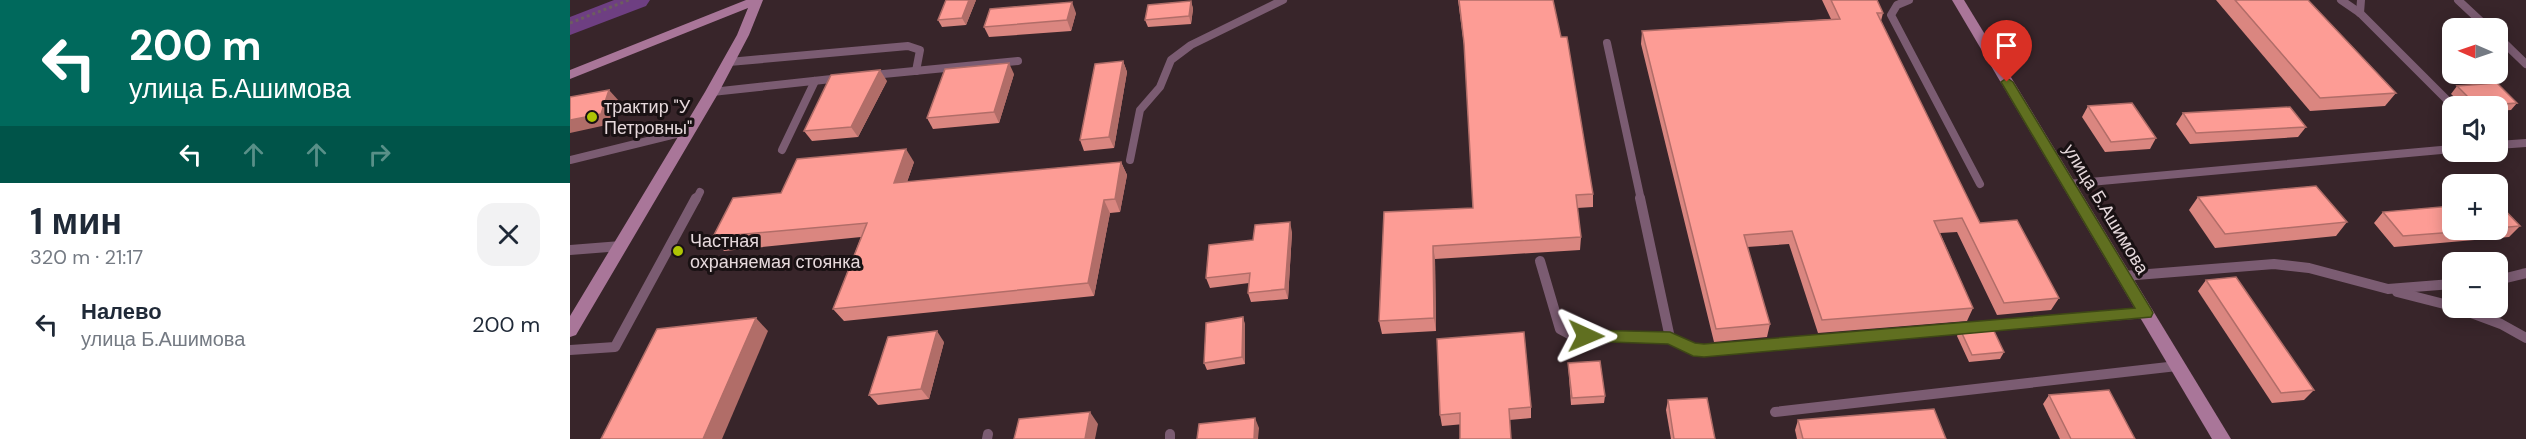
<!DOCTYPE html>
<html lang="ru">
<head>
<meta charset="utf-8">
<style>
	:root { --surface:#fff; --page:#f2f2f3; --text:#1f2937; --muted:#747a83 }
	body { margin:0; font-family:"DM Sans",sans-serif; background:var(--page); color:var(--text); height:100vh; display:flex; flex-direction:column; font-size:22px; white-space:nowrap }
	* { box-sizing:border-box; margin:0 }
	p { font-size:20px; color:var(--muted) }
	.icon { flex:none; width:33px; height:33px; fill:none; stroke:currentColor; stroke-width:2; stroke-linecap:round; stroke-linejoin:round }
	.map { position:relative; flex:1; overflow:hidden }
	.details { display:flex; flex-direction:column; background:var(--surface); width:570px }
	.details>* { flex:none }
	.banner { background:#00695c; color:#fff; overflow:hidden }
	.needle { width:39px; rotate:272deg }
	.controls { position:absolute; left:1872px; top:18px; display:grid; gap:12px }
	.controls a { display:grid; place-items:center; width:66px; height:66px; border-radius:12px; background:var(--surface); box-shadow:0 3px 15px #0003; font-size:30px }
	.pin { position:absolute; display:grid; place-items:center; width:51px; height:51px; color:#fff; margin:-62px -26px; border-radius:50% 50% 50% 0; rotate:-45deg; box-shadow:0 0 6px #0007 }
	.pin .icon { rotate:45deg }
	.me { position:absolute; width:66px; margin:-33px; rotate:91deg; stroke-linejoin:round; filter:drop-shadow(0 0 4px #0008) }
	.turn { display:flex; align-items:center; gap:21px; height:126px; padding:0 30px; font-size:27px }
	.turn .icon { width:78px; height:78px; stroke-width:2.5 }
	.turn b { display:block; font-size:42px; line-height:51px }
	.lanes { display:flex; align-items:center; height:57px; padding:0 30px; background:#0003; justify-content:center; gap:30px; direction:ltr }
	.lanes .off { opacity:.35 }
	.round { display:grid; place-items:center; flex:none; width:63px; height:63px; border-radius:18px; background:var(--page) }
	.summary { display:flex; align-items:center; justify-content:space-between; height:102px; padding:0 30px }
	h1 { font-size:36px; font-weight:700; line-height:45px }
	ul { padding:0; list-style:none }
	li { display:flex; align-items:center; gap:18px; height:78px; padding:0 30px }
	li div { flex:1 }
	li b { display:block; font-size:22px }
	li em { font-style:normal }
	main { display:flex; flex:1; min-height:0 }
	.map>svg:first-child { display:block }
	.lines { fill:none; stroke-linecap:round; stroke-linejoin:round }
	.river { fill:#6e3f82; fill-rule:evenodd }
	.path { stroke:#6d5c60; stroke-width:3; stroke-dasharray:3 3; stroke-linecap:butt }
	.lane-far1 { stroke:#7b5c72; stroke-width:8 }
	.lane { stroke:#7b5c72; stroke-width:10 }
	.secondary { fill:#a97699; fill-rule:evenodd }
	.wall { fill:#da8680 }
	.shaded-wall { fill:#b16d68 }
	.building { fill:#fd9c95; stroke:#b16d68; stroke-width:1.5 }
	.route { fill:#606f20; stroke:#3e4815; stroke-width:1.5 }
	.poi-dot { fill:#afc504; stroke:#191113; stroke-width:2 }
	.labels { text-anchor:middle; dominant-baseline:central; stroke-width:6; stroke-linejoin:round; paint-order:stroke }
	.poi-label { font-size:18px; fill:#e6d9dc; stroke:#191113; text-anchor:start }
	.street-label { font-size:18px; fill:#e6d9dc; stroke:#191113 }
</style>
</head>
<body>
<main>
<section class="details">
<div class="banner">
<div class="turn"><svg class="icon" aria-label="left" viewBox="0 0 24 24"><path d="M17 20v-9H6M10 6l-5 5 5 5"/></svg><div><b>200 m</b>улица Б.Ашимова</div></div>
<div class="lanes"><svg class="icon" aria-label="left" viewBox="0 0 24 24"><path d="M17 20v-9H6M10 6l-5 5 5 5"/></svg><svg class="icon off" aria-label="ahead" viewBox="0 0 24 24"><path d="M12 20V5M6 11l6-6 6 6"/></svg><svg class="icon off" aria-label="ahead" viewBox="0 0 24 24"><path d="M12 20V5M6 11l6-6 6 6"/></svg><svg class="icon off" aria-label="right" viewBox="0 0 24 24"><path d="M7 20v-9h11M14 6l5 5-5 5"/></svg></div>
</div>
<div class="summary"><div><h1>1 мин</h1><p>320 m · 21:17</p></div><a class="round"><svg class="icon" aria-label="close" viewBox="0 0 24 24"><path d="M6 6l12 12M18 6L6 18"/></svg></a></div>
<ul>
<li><svg class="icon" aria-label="left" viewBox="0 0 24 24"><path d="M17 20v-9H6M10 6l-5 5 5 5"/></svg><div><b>Налево</b><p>улица Б.Ашимова</p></div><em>200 m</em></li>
</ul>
</section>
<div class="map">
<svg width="1956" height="439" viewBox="0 0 1956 439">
	<rect width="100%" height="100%" fill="#38252a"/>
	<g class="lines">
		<!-- river -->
		<polygon class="river" points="44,0 80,0 76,6 0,35 0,17"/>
		<!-- path -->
		<polyline class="path" points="0,23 59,0"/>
		<!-- lane-far1 -->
		<g class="lane-far1">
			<polyline points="1339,0 1327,5 1321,15 1410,184"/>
			<polyline points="1771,0 1790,13 1883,106"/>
			<polyline points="1888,0 1918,28"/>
			<polyline points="1790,13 1791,0"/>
			<polyline points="1928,37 1956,64"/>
			<polyline points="1037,43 1071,200"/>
			<polyline points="159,62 338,46 350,50 346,71"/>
			<polyline points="303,75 448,61"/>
			<polyline points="142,92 271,78"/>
			<polyline points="1928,145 1956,143"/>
			<polyline points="212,150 245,81"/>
			<polyline points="0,160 118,131"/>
			<polyline points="560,160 570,110 590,87 601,60 621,45 713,0"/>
			<polyline points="1498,184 1882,149"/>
			<polyline points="126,200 130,192"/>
		</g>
		<!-- lane -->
		<g class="lane">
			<polyline points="1070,198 1100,338 1129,350 1576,313"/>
			<polyline points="0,250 51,246"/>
			<polyline points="970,261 990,329 1003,336 1100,338"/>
			<polyline points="1554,276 1704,264 1739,268 1818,289 1882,284"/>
			<polyline points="1928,280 1956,273"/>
			<polyline points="1827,292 1882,306"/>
			<polyline points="1888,308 1931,324 1956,338"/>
			<polyline points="0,350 45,347 126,198"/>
			<polyline points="1205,412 1607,366"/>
			<polyline points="600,434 600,439"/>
			<polyline points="417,439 418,434"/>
		</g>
		<!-- secondary -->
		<g class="secondary">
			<polygon points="176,0 193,0 179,35 149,92 6,335 0,337 0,316 135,92 167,35 178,8 0,79 0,70"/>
			<polygon points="1382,0 1394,0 1661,439 1642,439"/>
		</g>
	</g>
	<!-- wall -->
	<g class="wall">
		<polygon points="406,0 396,25 372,27 368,20"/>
		<polygon points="888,0 983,0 1023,194 1023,207 1007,208 1011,237 1010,250 865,259 866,331 812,334 809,321 814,212 903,208 895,53"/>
		<polygon points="1252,0 1307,0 1313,13 1311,21 1410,223 1489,298 1481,310 1427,315 1387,232 1370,233 1403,308 1397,321 1248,333 1219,244 1177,247 1200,324 1197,337 1144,342 1071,44 1072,31 1261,19"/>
		<polygon points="1646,0 1738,0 1826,93 1815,106 1740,111"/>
		<polygon points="621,1 623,9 621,24 578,27 575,20"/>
		<polygon points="506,13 501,31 419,37 414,27"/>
		<polygon points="553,61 557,72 544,148 514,151 510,140"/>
		<polygon points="444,74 429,123 363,129 357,118"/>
		<polygon points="317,81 288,137 242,141 234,131"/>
		<polygon points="1887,86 1947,103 1941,110 1928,111 1928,106 1894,106 1881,94"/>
		<polygon points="1518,106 1586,138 1580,149 1535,152 1512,117"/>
		<polygon points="1613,113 1736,127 1728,137 1620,144 1606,124"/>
		<polygon points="344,162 337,182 551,162 557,175 550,212 540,213 524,296 274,321 263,309 291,237 154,251 143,237 211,193"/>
		<polygon points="1628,197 1777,222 1766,236 1645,248 1619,210"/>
		<polygon points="1928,203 1950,226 1939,237 1824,247 1804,223 1813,212 1882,230 1928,230"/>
		<polygon points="722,232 718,299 681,302 678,293 679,283 640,288 636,278 683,240"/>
		<polygon points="1636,280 1744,390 1734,400 1702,403 1628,291"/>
		<polygon points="673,317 675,325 675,364 637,370 634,363"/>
		<polygon points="1390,329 1408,331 1434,352 1430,359 1399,362 1387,336"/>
		<polygon points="374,342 359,399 308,405 299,395"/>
		<polygon points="998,363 1035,396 1034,403 1001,405"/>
		<polygon points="1479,395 1565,439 1490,439 1473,404"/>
		<polygon points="1098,400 1145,439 1101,439 1096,410"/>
		<polygon points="961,407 961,418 872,426 870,415"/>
		<polygon points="1228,420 1376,439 1227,439 1225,430"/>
	</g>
	<!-- shaded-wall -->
	<g class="shaded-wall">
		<polygon points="399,0 406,0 396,25 392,18"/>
		<polygon points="621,1 623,9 621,24 619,16"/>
		<polygon points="502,2 506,13 501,31 497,20"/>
		<polygon points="553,61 557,72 544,148 539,137"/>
		<polygon points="439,63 444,74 429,123 424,112"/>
		<polygon points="310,70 317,81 288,137 281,127"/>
		<polygon points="39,90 49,101 41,124 0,133 0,120"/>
		<polygon points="336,149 344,162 332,196 324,183"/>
		<polygon points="551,162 557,175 550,212 545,199"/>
		<polygon points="534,200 540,213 524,296 518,283"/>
		<polygon points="720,222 722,232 718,299 715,289"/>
		<polygon points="863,246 865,259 866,331 864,318"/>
		<polygon points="673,317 675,325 675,364 672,357"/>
		<polygon points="186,318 198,331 152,439 133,439"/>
		<polygon points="367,331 374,342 359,399 351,389"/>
		<polygon points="520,412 528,424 525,439 515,439"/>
		<polygon points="685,418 689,428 688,439 684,439"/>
	</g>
	<!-- building -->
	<g class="building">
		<polygon points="376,0 399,0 392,18 368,20"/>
		<polygon points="889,0 983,0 991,37 997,37 1023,194 1006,195 1011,237 863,246 864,318 809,321 814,212 903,208 894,43"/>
		<polygon points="1261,0 1307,0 1313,13 1307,13 1410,223 1447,220 1489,298 1434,303 1392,218 1364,221 1403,308 1252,320 1222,231 1174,235 1200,324 1146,329 1072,31 1270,19"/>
		<polygon points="1665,0 1738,0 1826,93 1750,98"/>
		<polygon points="621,1 619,16 575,20 578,5"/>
		<polygon points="502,2 497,20 414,27 420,9"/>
		<polygon points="553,61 539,137 510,140 525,64"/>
		<polygon points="439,63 424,112 357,118 375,69"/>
		<polygon points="310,70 281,127 234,131 261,75"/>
		<polygon points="1927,83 1947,103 1907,106 1887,86"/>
		<polygon points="39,90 31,114 0,120 0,97"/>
		<polygon points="1562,103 1586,138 1541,142 1518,106"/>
		<polygon points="1720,107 1736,127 1626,133 1613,113"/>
		<polygon points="336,149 324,183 551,162 545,199 534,200 518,283 263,309 297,223 143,237 163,198 211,193 227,159"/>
		<polygon points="1746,186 1777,222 1655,234 1628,197"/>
		<polygon points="1928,203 1950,226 1928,228"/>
		<polygon points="1882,206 1882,230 1911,230 1833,236 1813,212"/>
		<polygon points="720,222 715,289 678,293 680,273 636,278 639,245 683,240 685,225"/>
		<polygon points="1666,277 1744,390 1711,393 1636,280"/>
		<polygon points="673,317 672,357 634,363 636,323"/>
		<polygon points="186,318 133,439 31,439 87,329"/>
		<polygon points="1407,327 1408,331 1423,329 1434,352 1402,355 1390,329"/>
		<polygon points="367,331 351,389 299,395 318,337"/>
		<polygon points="954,332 961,407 939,409 941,439 890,439 890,413 870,415 867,339"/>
		<polygon points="1030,361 1035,396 1002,398 998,363"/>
		<polygon points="1539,390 1565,439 1501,439 1479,395"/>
		<polygon points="1137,398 1145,439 1104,439 1098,400"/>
		<polygon points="1364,409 1376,439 1233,439 1228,420"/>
		<polygon points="520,412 515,439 444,439 449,419"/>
		<polygon points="685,418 684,439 627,439 629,424"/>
	</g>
	<!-- route -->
	<polygon class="route" points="1437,78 1443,82 1581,309 1583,313 1581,317 1134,357 1123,356 1098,344 1011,341 1009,336 1011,332 1016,330 1100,332 1125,343 1134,344 1565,308 1431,82"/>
	<!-- markers -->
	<g class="poi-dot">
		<circle cx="22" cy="117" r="6"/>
		<circle cx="108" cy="251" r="6"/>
	</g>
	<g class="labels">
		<!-- poi labels -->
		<g class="poi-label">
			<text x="34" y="107">трактир "У<tspan x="34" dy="21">Петровны"</tspan></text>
			<text x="120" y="241">Частная<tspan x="120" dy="21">охраняемая стоянка</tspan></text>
		</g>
		<!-- street labels -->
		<g class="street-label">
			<text transform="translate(1536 209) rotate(59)">улица Б.Ашимова</text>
		</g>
	</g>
</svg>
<div class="controls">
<a><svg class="needle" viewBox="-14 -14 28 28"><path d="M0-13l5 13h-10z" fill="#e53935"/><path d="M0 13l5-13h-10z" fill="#747a83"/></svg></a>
<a><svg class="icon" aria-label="sound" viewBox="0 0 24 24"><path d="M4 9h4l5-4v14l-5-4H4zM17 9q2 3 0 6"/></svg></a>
<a>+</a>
<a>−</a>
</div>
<div class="pin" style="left:1437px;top:82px;background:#d93025"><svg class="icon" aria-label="arrive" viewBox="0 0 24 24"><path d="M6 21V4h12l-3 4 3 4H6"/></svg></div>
<svg class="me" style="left:1016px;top:336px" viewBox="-20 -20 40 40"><path d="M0-17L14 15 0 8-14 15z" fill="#606f20" stroke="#fff" stroke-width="4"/></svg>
</div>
</main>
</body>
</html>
